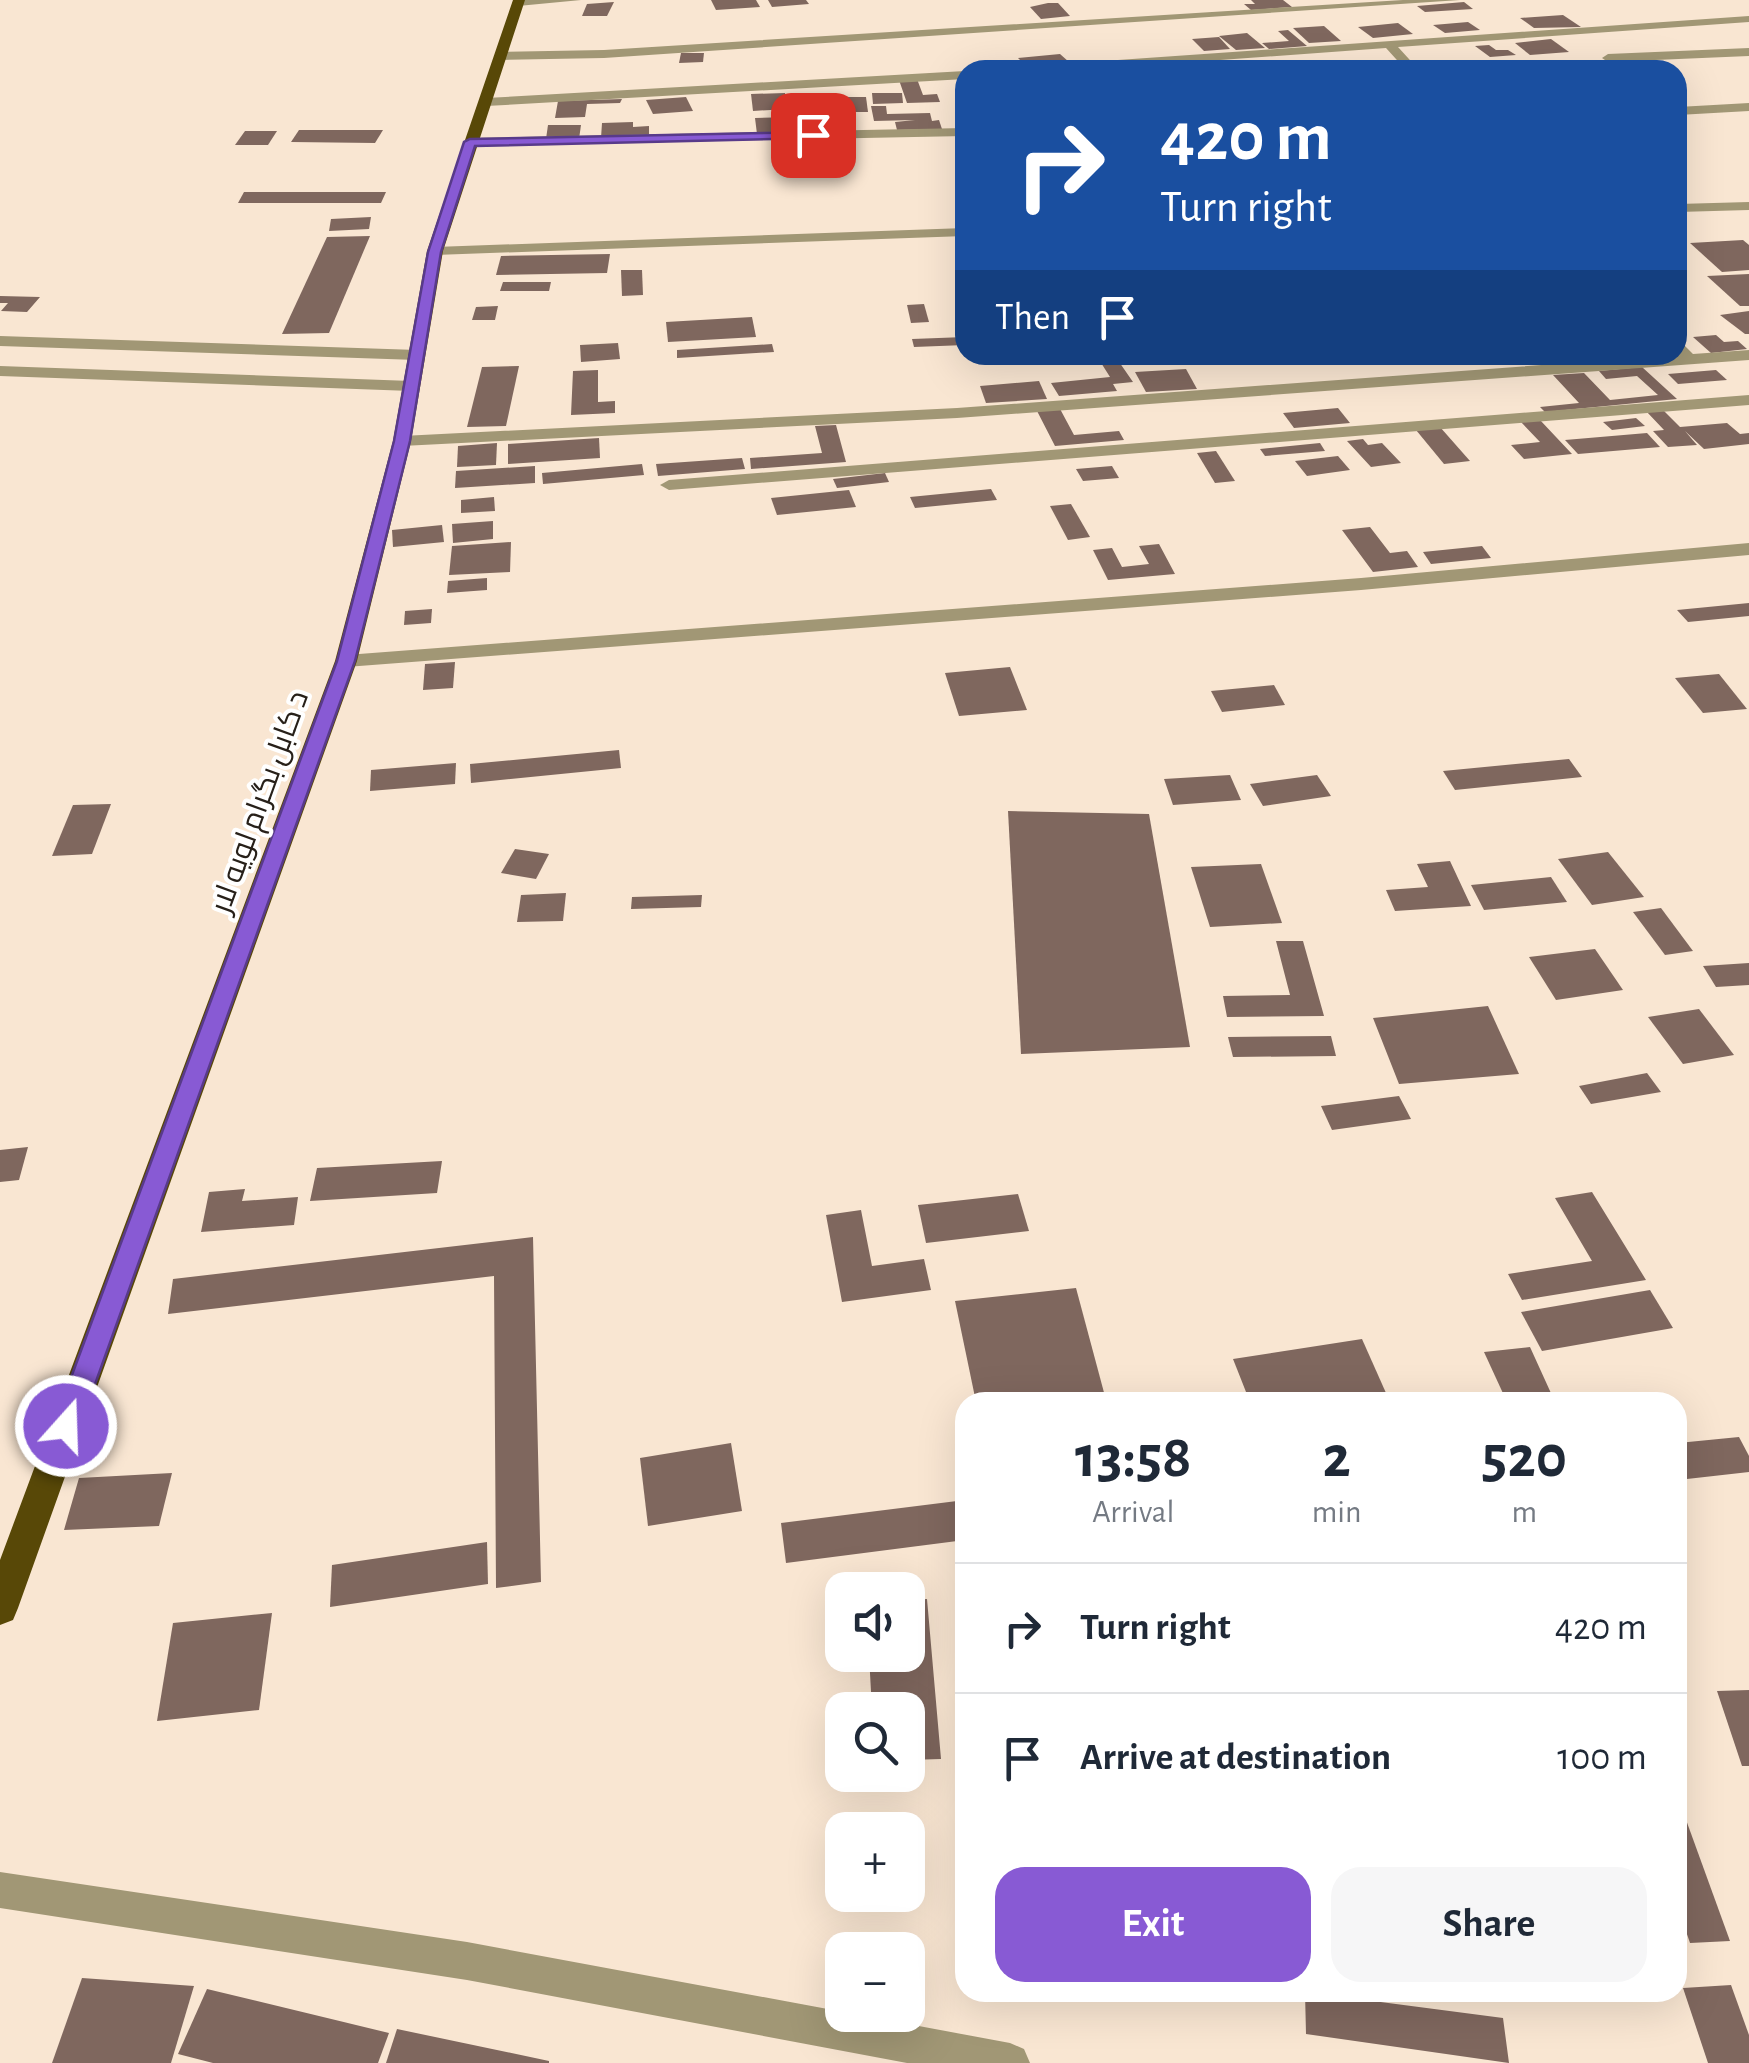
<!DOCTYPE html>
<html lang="en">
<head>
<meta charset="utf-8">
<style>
	:root { --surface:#fff; --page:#f6f6f7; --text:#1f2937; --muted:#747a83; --line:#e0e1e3; --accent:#885ad4 }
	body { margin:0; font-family:"Alegreya Sans",Cairo,sans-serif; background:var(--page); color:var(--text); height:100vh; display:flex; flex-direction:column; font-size:38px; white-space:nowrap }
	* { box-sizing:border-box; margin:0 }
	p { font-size:32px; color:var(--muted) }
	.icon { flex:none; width:55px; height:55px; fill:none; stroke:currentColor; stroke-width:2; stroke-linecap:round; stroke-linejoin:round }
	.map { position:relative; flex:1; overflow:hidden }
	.drawer { position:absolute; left:955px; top:1392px; width:732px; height:610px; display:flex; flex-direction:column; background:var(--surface); border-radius:30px; box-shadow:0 10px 40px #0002 }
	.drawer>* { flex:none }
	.top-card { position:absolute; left:955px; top:60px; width:732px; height:305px; border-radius:30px; box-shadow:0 10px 40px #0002; background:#1a4fa0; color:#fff; overflow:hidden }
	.fabs { position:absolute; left:825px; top:1572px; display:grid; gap:20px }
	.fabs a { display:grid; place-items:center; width:100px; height:100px; border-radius:20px; background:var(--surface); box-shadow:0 10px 40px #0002; font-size:50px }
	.pin { position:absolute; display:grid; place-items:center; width:85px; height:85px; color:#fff; margin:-42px; border-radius:20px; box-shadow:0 5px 15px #0006 }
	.me { position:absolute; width:110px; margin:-55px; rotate:20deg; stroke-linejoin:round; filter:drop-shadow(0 0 8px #0008) }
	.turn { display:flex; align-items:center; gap:35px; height:210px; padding:0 40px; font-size:45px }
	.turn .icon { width:130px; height:130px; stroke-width:2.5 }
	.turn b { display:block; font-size:70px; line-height:85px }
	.then { display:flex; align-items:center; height:95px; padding:0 40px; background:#0003; gap:20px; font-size:38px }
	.eta { display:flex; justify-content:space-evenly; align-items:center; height:170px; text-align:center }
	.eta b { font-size:60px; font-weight:700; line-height:70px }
	.cta { display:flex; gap:20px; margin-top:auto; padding:20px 40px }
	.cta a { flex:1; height:115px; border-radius:30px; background:var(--accent); color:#fff; font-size:40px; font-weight:700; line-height:115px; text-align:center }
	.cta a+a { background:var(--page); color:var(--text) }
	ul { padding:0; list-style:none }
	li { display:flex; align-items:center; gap:30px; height:130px; padding:0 40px; border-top:2px solid var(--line) }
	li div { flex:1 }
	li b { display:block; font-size:38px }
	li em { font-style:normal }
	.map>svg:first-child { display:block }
	.building { fill:#7f675e }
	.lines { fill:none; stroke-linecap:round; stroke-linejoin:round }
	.minor { fill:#a19775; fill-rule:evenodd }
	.trunk { fill:#584807; fill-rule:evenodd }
	.route { fill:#885ad4; stroke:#583a8a; stroke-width:2.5 }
	.labels { text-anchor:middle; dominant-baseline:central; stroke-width:8; stroke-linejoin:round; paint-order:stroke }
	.street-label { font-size:30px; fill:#272019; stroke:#fff }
</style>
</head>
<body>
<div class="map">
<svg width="1749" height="2063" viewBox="0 0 1749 2063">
	<rect width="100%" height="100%" fill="#f9e6d2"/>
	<!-- building -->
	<g class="building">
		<polygon points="711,0 756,0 760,7 716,10"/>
		<polygon points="768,0 806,0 809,4 772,7"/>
		<polygon points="1251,0 1283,0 1292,7 1251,10 1244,4 1255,4"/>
		<polygon points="614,2 607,16 582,16 587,4"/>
		<polygon points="1464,2 1473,9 1425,12 1417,6"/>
		<polygon points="1048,3 1058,3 1070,16 1041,19 1030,7"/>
		<polygon points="1563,15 1581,27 1534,28 1520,18"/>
		<polygon points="1468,22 1480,30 1445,33 1433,25"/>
		<polygon points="1398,23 1413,34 1373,38 1358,27"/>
		<polygon points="1324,26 1341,41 1309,43 1293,28"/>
		<polygon points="1288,30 1307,46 1269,49 1262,43 1289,41 1278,31"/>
		<polygon points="1247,33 1265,48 1236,50 1219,36"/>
		<polygon points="1219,37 1230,49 1204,51 1192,39"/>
		<polygon points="1551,39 1569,52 1530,55 1515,43"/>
		<polygon points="1489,45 1496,50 1508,50 1516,55 1490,57 1475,46"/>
		<polygon points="681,53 704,53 703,62 679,63"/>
		<polygon points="1060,54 1069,62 1027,67 1018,58"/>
		<polygon points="917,79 923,95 937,94 940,102 907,103 899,80"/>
		<polygon points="785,93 788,109 753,111 751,94"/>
		<polygon points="872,93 902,93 903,103 873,104"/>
		<polygon points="686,97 693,111 653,114 646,100"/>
		<polygon points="836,97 866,97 868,112 838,112"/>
		<polygon points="622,99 620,103 587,104 585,117 555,118 558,101"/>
		<polygon points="830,103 834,113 807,115 803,104"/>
		<polygon points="871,106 886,106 887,114 930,113 932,121 939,120 942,129 897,130 895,122 915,120 874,121"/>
		<polygon points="794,117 796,132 757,134 755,118"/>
		<polygon points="633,122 633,127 649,126 649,137 601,138 602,123"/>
		<polygon points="548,125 581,125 579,139 546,139"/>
		<polygon points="299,130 383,130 375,143 291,142"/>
		<polygon points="245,131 277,131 268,145 235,145"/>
		<polygon points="244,192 386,192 381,203 238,203"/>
		<polygon points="371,217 369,229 329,231 331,219"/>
		<polygon points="370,236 329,333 282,334 327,237"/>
		<polygon points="1743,240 1749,245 1749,270 1722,272 1690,243"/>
		<polygon points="610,254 607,273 496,275 501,256"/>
		<polygon points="621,270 642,270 643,295 622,296"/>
		<polygon points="1749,274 1749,306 1740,306 1707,276"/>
		<polygon points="503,282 551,282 549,291 500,291"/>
		<polygon points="0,296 40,297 27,312 1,311 8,303 0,303"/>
		<polygon points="924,304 929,322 911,323 907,305"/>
		<polygon points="498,306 495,320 472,320 476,307"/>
		<polygon points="1749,311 1749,334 1745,334 1720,315"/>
		<polygon points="752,317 756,337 668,342 666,322"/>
		<polygon points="1716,335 1724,342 1738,341 1747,349 1711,353 1693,337"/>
		<polygon points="965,337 965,345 914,347 912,339"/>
		<polygon points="618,343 620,359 581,362 580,345"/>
		<polygon points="772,344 774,352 677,358 677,350"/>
		<polygon points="1029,355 1032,359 986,364 982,358"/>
		<polygon points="1115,356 1133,382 1113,384 1117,391 1059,396 1051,383 1110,377 1098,358"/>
		<polygon points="519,366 506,426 467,427 482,367"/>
		<polygon points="1642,367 1677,399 1545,412 1540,407 1579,403 1553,375 1584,373 1610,400 1658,395 1637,376 1606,379 1599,371"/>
		<polygon points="1186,369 1197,389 1146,392 1135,372"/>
		<polygon points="598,370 598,402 615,401 615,413 571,415 573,371"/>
		<polygon points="1716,370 1727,380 1678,384 1668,374"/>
		<polygon points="1039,381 1047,399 986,403 980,386"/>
		<polygon points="1059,407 1074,435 1119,431 1124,440 1055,446 1036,409"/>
		<polygon points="1338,408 1350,423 1294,428 1283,413"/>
		<polygon points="1663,410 1680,427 1727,423 1740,434 1749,433 1749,444 1704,449 1685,431 1697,445 1668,447 1653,431 1664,430 1646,411"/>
		<polygon points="1636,418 1645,426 1612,430 1603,422"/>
		<polygon points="1540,420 1572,454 1524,459 1511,445 1540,442 1521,422"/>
		<polygon points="836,425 846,462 751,469 750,458 822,453 815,426"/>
		<polygon points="1440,427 1470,461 1444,464 1416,430"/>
		<polygon points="1647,433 1660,447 1578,454 1565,440"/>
		<polygon points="599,438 600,458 508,464 508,444"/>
		<polygon points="1363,439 1368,445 1382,443 1401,463 1371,467 1347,441"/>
		<polygon points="497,443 496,465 457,467 458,446"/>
		<polygon points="1320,443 1325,451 1265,456 1260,449"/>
		<polygon points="1216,451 1235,481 1215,483 1197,453"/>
		<polygon points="1338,456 1350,470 1307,476 1295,461"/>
		<polygon points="742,458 745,469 658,476 656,464"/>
		<polygon points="642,464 644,475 543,484 542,473"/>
		<polygon points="535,466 535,483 455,488 456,471"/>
		<polygon points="1112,466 1119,478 1083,481 1076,469"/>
		<polygon points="885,473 889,482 837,488 833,479"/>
		<polygon points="991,489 997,500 915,508 910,497"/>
		<polygon points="849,490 856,507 777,515 771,498"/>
		<polygon points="494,497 495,511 461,513 461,500"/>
		<polygon points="1071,504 1090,537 1068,540 1050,506"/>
		<polygon points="493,521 493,539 453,543 452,524"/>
		<polygon points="442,525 444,542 393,547 392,530"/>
		<polygon points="1370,527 1390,553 1407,551 1418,567 1373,572 1342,530"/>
		<polygon points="511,542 510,572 449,575 452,546"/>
		<polygon points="1159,544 1175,574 1108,580 1093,550 1112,548 1122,567 1149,564 1139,546"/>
		<polygon points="1482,546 1491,558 1431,564 1423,552"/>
		<polygon points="487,578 487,590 447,593 448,581"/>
		<polygon points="1749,603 1749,616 1688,622 1677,610"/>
		<polygon points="432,609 431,623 404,625 405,611"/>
		<polygon points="455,662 453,688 423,690 425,664"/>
		<polygon points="1010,667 1027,710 959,716 945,673"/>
		<polygon points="1719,674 1747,709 1703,713 1675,678"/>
		<polygon points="1274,685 1285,705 1222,712 1211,691"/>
		<polygon points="619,750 621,768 471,783 470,764"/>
		<polygon points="1569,759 1582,777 1455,790 1443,771"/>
		<polygon points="456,763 455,784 370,791 371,770"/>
		<polygon points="1230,775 1241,800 1173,805 1164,779"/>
		<polygon points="1317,775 1331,796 1263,806 1250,784"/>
		<polygon points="111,804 92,854 52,856 73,805"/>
		<polygon points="1008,811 1149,814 1190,1047 1021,1054"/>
		<polygon points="515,849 549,854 536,879 501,873"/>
		<polygon points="1608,852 1644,897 1592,905 1558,859"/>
		<polygon points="1450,861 1471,906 1395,911 1386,890 1428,887 1417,864"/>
		<polygon points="1261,864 1282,923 1210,927 1191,867"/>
		<polygon points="1551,877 1567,902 1484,910 1471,885"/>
		<polygon points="566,893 563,921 517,922 521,895"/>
		<polygon points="702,895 701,907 631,909 632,897"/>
		<polygon points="1661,908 1693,951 1665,955 1633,912"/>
		<polygon points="1276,941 1303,941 1324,1016 1227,1017 1223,996 1290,995"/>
		<polygon points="1595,949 1623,990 1556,1000 1529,957"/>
		<polygon points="1749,963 1749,985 1716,987 1703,966"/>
		<polygon points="1488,1006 1519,1074 1399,1084 1373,1018"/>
		<polygon points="1699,1009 1734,1055 1683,1064 1648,1017"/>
		<polygon points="1331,1036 1336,1056 1233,1057 1228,1037"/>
		<polygon points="1647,1073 1661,1092 1591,1104 1579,1086"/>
		<polygon points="1399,1096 1411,1119 1332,1130 1321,1106"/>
		<polygon points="28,1147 19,1180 0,1182 0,1150"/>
		<polygon points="442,1161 437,1193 310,1201 317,1168"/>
		<polygon points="245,1189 242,1201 298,1197 294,1225 201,1232 209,1192"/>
		<polygon points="1592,1192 1646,1280 1522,1300 1508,1274 1592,1261 1555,1198"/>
		<polygon points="1018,1194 1029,1231 926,1243 918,1205"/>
		<polygon points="861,1210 872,1266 924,1259 931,1290 842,1302 826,1215"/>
		<polygon points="533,1237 541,1582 496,1588 494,1276 168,1314 173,1279"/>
		<polygon points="1076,1288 1106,1400 976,1402 955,1301"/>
		<polygon points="1650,1290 1673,1328 1542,1351 1521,1312"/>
		<polygon points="1362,1339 1390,1402 1250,1402 1233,1359"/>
		<polygon points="1530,1347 1555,1402 1507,1402 1484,1352"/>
		<polygon points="1739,1437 1749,1456 1749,1472 1678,1480 1678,1443"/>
		<polygon points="731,1443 742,1511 648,1526 640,1458"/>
		<polygon points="172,1473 159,1526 64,1530 79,1478"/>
		<polygon points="965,1500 965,1540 786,1563 781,1523"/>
		<polygon points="487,1542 488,1584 330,1607 332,1565"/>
		<polygon points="927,1599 941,1759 908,1760 908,1710 872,1710 869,1655 908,1655 908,1600"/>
		<polygon points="272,1613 259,1710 157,1721 173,1623"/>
		<polygon points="1749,1690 1749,1766 1742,1766 1717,1691"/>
		<polygon points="1678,1817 1685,1817 1730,1941 1690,1943 1678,1908"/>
		<polygon points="82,1978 194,1986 171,2063 52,2063"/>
		<polygon points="1731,1985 1749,2035 1749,2063 1708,2063 1683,1988"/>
		<polygon points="207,1989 389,2033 378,2063 213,2063 178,2054"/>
		<polygon points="1305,1992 1373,1992 1373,2001 1503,2018 1509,2063 1306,2034"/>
		<polygon points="397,2029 549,2061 549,2063 386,2063"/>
	</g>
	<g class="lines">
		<!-- minor -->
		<g class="minor">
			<polygon points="581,0 518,6 512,3 517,0"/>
			<polygon points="1403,0 1460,0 604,58 500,60 494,56 500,52 604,50"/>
			<polygon points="1749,16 1749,22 1398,47 1419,70 1406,70 1386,48 1082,70 1026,70 1032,66"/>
			<polygon points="1749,48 1749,56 1608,62 1602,58 1608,54"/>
			<polygon points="965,71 965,79 486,106 480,102 486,98"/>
			<polygon points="1749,103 1749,111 1678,115 1678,107"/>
			<polygon points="965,128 965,136 470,146 464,142 470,138"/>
			<polygon points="1749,202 1749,210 1678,212 1678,204"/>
			<polygon points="965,228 965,236 435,255 428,251 435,247"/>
			<polygon points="0,336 417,350 425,355 417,360 0,346"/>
			<polygon points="1678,339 1693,354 1749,350 1749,360 957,418 402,446 394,441 402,436 957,408 1678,355"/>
			<polygon points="0,366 411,381 419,386 411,391 0,376"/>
			<polygon points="1749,395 1749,405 669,490 660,485 669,480"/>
			<polygon points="1749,543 1749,555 1361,590 346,667 336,661 346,655 1361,578"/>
			<polygon points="0,1872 467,1942 1010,2043 1024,2049 1030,2063 907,2063 467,1980 0,1908"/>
		</g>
		<!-- trunk -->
		<polygon class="trunk" points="513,0 525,0 443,251 411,441 357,661 18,1608 13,1620 0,1625 0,1560 335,661 393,441 427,251"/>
	</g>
	<!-- route -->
	<polygon class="route" points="813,132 817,138 475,146 441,252 410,441 355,661 80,1426 76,1434 66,1437 57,1434 53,1426 337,661 394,441 428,252 464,142 470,139"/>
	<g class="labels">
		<!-- street labels -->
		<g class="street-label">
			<text transform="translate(260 802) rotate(-70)">د کابل بگرام لویه لار</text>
		</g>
	</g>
</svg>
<div class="fabs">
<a><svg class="icon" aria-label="sound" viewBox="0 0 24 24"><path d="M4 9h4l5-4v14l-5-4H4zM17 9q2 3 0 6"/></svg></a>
<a><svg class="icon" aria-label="search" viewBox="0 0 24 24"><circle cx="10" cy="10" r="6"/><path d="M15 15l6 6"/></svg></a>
<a>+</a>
<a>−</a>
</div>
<div class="pin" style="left:813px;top:135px;background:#d93025"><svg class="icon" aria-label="arrive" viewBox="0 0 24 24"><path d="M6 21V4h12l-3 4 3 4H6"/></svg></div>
<svg class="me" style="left:66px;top:1426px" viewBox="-20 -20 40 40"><circle r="17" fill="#885ad4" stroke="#fff" stroke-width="3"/><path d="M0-11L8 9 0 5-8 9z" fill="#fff"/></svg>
<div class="top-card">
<div class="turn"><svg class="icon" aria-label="right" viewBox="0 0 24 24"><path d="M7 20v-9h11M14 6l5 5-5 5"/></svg><div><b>420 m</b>Turn right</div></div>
<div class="then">Then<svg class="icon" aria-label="arrive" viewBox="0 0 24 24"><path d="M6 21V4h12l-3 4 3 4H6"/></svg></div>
</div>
<section class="drawer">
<div class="eta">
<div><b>13:58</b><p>Arrival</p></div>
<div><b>2</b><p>min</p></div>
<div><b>520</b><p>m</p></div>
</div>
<ul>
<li><svg class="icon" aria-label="right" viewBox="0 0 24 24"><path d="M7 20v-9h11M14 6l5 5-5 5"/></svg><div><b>Turn right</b></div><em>420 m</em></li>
<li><svg class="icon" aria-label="arrive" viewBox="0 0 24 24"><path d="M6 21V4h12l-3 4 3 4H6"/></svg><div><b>Arrive at destination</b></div><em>100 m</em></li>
</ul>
<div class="cta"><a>Exit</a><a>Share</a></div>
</section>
</div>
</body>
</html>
